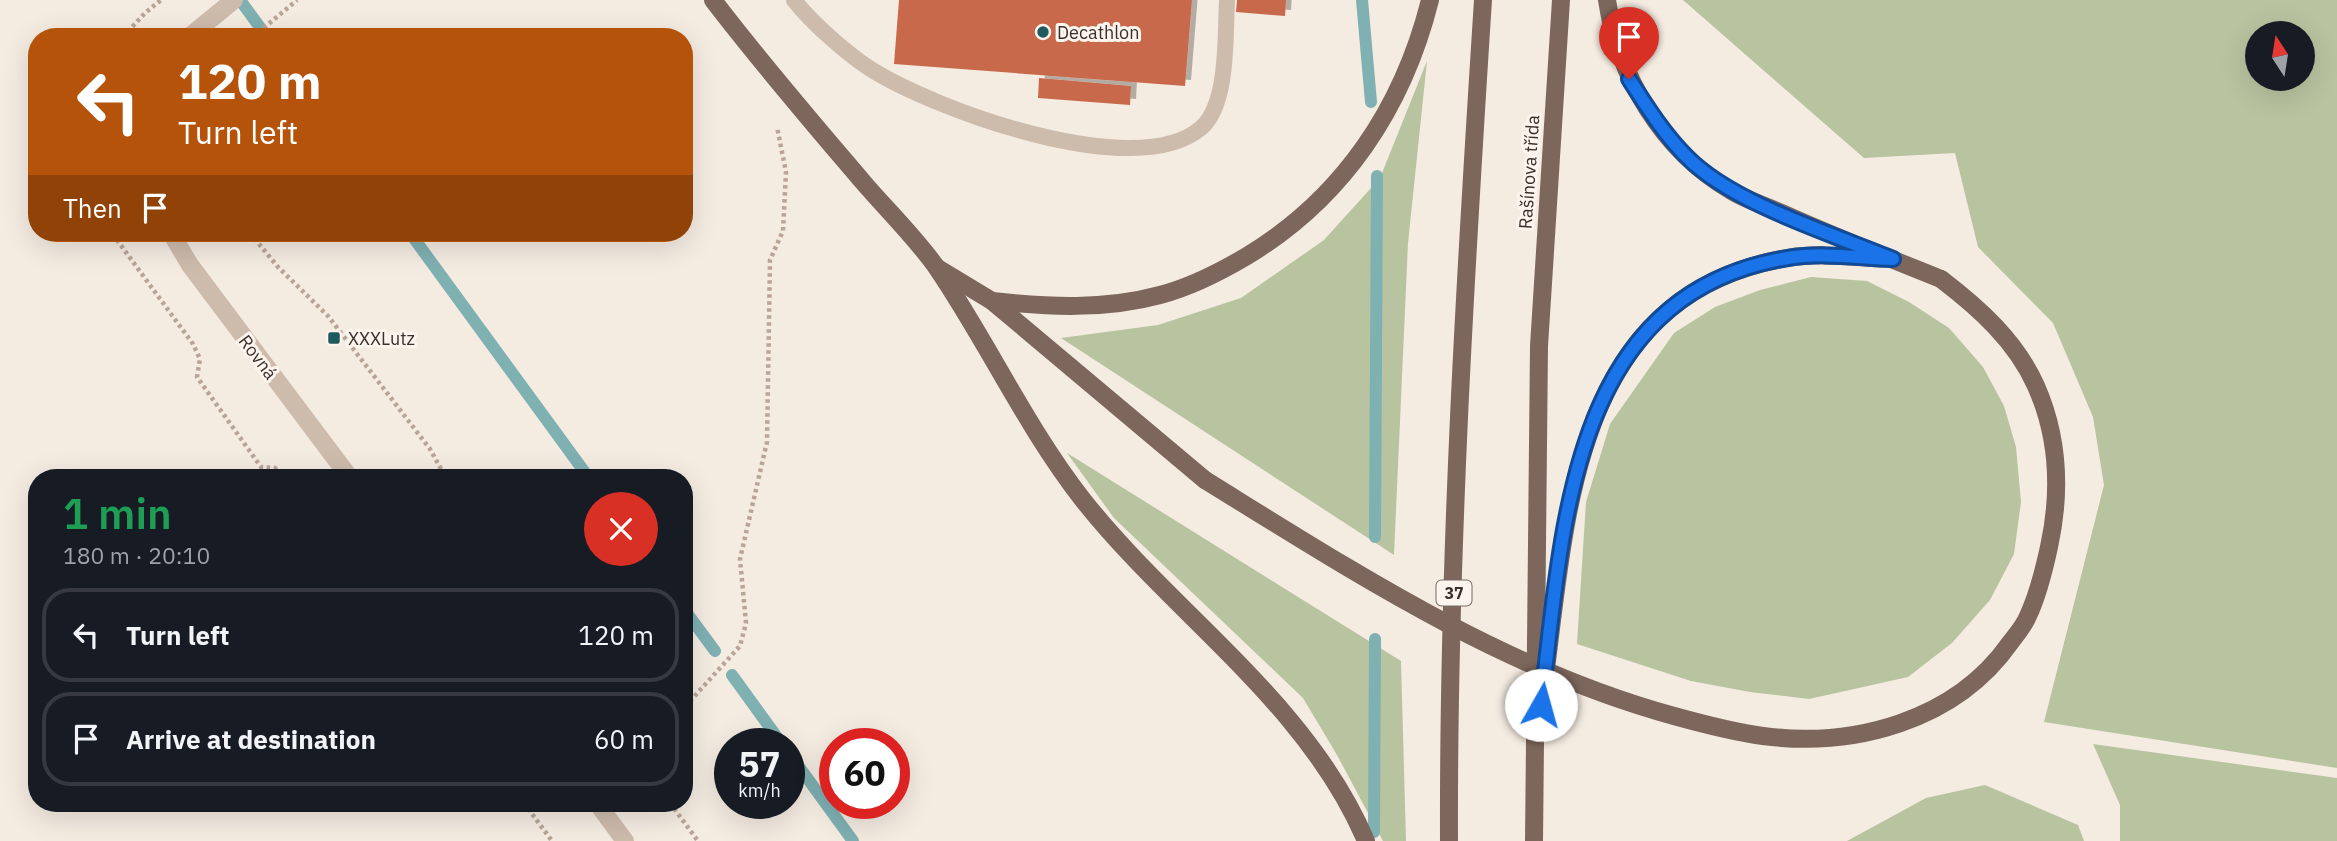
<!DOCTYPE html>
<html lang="en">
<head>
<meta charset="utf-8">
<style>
	:root { --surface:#171b24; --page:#20242c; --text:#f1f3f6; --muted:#9ea1a6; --line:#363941 }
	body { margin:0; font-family:"IBM Plex Sans",sans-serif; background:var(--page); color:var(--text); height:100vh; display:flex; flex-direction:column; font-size:26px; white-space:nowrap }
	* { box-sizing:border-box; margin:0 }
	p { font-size:23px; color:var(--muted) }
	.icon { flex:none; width:38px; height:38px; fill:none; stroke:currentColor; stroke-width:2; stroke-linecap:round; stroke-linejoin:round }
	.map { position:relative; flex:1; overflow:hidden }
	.details { position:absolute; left:28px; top:469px; width:665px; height:343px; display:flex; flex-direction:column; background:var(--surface); border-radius:28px; box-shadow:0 7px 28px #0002 }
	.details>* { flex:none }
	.banner { position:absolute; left:28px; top:28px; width:665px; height:214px; border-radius:28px; box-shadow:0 7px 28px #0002; background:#b45309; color:#fff; overflow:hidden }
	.needle { width:46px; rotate:348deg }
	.tools { position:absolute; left:2245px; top:21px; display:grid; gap:14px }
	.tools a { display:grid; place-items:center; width:70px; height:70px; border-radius:50%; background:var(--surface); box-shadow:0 7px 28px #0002; font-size:35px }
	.speed { position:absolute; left:714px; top:728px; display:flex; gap:14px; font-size:35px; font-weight:700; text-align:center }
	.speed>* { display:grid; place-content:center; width:91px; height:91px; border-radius:50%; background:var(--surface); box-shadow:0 7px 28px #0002; line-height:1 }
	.speed small { font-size:18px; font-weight:400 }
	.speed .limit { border:10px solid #d22; background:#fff; color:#111 }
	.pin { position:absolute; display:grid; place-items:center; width:60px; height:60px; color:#fff; margin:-72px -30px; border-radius:50% 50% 50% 0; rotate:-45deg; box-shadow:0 0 7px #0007 }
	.pin .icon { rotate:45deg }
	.me { position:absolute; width:77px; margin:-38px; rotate:7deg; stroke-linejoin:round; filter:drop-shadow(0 0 5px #0008) }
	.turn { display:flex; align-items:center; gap:24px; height:147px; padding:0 35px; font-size:32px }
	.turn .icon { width:91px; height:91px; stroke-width:2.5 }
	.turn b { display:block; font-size:49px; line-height:60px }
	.then { display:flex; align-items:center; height:66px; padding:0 35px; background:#0003; gap:14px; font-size:26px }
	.round { display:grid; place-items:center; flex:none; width:74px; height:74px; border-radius:37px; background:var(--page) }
	.summary { display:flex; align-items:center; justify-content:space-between; height:119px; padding:0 35px }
	h1 { font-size:42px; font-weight:600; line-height:52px; color:#1e9e55 }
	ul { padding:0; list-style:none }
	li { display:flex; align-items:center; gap:21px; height:94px; margin:0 14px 10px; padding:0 21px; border:4px solid var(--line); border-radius:28px }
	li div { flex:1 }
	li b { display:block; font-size:26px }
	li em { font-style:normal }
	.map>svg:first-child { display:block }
	.green { fill:#b8c4a0; fill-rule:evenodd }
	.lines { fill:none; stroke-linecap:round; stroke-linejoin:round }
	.stream { stroke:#7fb0b2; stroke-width:12 }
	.building { fill:#c8694b; filter:url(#shadow) }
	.path { stroke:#b9a596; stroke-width:4.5; stroke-dasharray:3.5 3.5; stroke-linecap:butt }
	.lane { stroke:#cdbbac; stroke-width:16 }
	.street { stroke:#cdbbac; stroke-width:18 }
	.primary { stroke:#7d675c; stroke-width:18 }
	.primary-bridge { stroke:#7d675c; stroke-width:18 }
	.route-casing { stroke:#114b97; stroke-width:18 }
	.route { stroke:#1a73e8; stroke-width:12 }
	.poi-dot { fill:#1f5a5e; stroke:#fbf5ee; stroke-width:2.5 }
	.labels { text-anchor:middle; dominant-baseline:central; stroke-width:6; stroke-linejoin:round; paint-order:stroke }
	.shield { fill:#fbf5ee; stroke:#756b66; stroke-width:2 }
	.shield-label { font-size:16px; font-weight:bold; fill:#3b302b }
	.poi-label { font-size:18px; fill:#3b302b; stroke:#fbf5ee; text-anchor:start }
	.street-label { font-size:18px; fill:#3b302b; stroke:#fbf5ee }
</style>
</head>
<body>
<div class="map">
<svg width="2337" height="841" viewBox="0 0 2337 841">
	<defs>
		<filter id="shadow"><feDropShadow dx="6" dy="-6" stdDeviation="0" flood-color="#0004"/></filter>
	</defs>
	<rect width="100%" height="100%" fill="#f4ebe1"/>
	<!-- green -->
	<g class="green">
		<path d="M1683,0H2337V768L2044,722L2104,485L2093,417L2053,323L1978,247L1955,153L1864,158ZM2303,33V79H2258V33Z"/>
		<polygon points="1427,61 1408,243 1394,555 1061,338 1158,325 1241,298 1324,240 1380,178"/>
		<polygon points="1811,277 1867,281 1909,302 1949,328 1983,367 2004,406 2016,447 2021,502 2014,554 1990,600 1952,643 1908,677 1809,699 1750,692 1691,681 1577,644 1586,502 1610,424 1674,333 1715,307 1760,290"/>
		<polygon points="1067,453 1401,661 1406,841 1383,841 1337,755 1303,698 1114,518"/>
		<polygon points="2093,744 2337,778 2337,841 2120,841 2120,805"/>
		<polygon points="1985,785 2078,825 2084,841 1847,841 1926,798"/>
	</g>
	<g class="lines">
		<!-- stream -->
		<g class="stream">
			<polyline points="240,0 267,37"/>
			<polyline points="1362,0 1371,102"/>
			<polyline points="410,233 589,478"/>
			<polyline points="1375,537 1377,176"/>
			<polyline points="684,609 715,651"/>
			<polyline points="732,675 782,744"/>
			<polyline points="789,753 853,841"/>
			<polyline points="1374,832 1375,639"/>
		</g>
	</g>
	<!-- building -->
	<g class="building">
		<polygon points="899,0 1192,0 1185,86 894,64"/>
		<polygon points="1237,0 1286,0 1285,16 1236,12"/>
		<polygon points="1039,78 1131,86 1130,105 1038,98"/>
	</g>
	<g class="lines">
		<!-- path -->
		<g class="path">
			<polyline points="123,37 145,13 161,0"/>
			<polyline points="253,37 297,0"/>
			<polyline points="115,233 117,240 193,344 200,359 197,377 261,467 275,468 282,478"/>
			<polyline points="250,233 278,267 328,316 430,449 446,478"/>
			<polyline points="684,714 691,700 740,646 746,623 740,559 767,442 770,260 783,231 786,172 777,127"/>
			<polyline points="524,803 552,841"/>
			<polyline points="670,803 698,841"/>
		</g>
		<!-- lane -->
		<path class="lane" d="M794,0C811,22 845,52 869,68C933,109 1136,184 1201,128C1229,104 1225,34 1227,0"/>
		<!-- street -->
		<g class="street">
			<polyline points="189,37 234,0"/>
			<polyline points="171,233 190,265 350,478"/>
			<polyline points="597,803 625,841"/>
		</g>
		<!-- primary -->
		<g class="primary">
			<path d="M713,0C761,63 812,122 863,182C887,210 916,238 937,268C988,343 1026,427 1083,500C1174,615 1307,702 1366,841"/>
			<path d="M1607,0C1618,76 1662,150 1730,190C1746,200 1766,206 1784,214C1835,237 1889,258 1941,279"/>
			<polyline points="939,269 992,301 1205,480"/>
			<path d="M992,301C1048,307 1105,310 1160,295C1191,287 1220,272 1247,256C1343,198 1403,108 1430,0"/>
			<path d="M1545,677C1567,507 1576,294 1787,258C1822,252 1859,258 1893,259"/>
			<path d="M1449,841C1448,560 1465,280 1483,0"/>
			<polyline points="1534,841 1539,346 1561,0"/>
		</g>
		<!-- primary-bridge -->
		<path class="primary-bridge" d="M1205,480C1354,572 1502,669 1674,716C1703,724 1733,732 1763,736C1854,748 1955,721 2010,643C2016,635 2024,626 2028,616C2038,595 2044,570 2049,547C2061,492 2059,438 2036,386C2016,341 1979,308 1941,279"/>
	</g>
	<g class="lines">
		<defs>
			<path id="route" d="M1541,705C1563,531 1568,293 1788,258C1822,252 1859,258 1893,259C1832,234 1732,203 1687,157C1664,134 1647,107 1629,79"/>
		</defs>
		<!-- route casing -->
		<use href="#route" class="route-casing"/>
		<!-- route -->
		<use href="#route" class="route"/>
	</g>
	<!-- markers -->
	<g class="poi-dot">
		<circle cx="1043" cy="32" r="7"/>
		<rect x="327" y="331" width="14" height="14" rx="3.5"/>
	</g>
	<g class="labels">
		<!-- shield labels -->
		<rect class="shield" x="1436.5" y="580.5" width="35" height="25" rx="5"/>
		<g class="shield-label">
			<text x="1454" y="593">37</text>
		</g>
		<!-- poi labels -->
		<g class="poi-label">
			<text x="1057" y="32">Decathlon</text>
			<text x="348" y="338">XXXLutz</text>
		</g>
		<!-- street labels -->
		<g class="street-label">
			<text transform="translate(1529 172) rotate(-86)">Rašínova třída</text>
			<text transform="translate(258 357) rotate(53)">Rovná</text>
		</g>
	</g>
</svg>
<div class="tools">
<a><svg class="needle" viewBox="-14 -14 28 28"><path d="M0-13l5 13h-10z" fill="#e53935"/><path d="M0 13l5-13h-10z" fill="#9ea1a6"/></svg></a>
</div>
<div class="speed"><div>57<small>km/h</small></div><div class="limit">60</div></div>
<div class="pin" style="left:1629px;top:79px;background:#d93025"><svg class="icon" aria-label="arrive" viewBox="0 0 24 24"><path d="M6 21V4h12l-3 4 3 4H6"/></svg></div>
<svg class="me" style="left:1541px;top:705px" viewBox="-20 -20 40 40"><circle r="19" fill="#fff"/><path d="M0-13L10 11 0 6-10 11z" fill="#1a73e8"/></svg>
<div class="banner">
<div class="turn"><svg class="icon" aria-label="left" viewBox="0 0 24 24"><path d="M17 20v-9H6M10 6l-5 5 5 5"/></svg><div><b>120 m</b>Turn left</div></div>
<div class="then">Then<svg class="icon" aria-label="arrive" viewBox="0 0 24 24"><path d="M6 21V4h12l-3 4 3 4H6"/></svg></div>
</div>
<section class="details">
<div class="summary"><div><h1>1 min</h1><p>180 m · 20:10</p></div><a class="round" style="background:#d93025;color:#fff"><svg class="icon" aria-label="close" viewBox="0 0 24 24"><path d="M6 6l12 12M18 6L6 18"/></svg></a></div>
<ul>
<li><svg class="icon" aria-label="left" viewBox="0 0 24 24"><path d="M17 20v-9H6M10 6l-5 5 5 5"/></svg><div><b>Turn left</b></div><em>120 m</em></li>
<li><svg class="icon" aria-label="arrive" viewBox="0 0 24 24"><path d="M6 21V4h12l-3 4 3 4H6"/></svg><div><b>Arrive at destination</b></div><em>60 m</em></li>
</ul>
</section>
</div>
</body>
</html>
